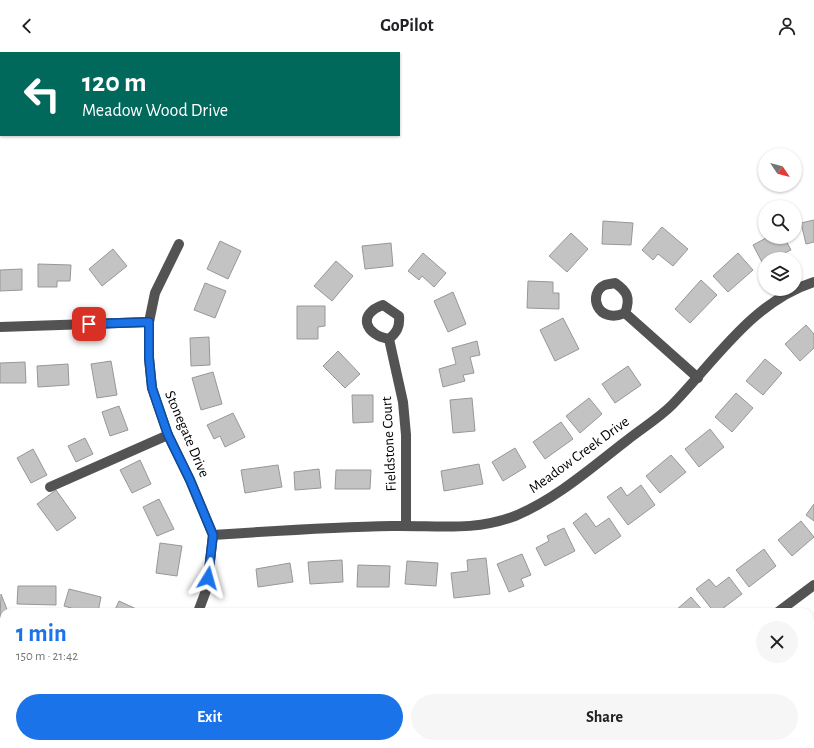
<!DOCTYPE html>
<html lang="en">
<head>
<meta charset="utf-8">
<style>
	:root { --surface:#fff; --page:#f6f6f6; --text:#202124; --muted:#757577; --accent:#1a73e8 }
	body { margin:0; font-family:"Alegreya Sans",sans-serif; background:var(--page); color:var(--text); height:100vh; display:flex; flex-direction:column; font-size:15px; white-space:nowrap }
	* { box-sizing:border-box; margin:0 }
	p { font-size:13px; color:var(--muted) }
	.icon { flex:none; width:22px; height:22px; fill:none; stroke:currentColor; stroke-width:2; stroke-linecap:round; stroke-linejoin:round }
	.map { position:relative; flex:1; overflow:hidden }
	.drawer { position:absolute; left:0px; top:556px; width:814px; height:140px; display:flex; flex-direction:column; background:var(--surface); border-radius:12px 12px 0 0; box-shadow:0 1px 3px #0004 }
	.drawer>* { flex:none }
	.top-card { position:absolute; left:0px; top:0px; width:400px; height:84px; box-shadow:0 1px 3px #0004; background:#00695c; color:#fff; overflow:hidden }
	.needle { width:26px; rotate:125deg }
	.fabs { position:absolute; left:758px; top:96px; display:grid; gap:8px }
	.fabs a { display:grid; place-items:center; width:44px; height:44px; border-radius:50%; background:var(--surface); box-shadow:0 1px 3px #0004; font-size:20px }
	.pin { position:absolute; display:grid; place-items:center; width:34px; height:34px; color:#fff; margin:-17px; border-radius:8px; box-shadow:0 2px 6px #0006 }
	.me { position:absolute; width:44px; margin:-22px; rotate:8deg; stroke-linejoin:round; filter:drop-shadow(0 0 3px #0008) }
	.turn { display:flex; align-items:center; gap:14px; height:84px; padding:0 16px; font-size:18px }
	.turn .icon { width:52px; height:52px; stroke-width:2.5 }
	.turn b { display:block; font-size:28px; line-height:34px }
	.round { display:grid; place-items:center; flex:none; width:42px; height:42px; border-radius:21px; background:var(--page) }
	.overview { display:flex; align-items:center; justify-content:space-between; height:68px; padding:0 16px }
	h1 { font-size:24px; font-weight:700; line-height:30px; color:var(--accent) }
	.cta { display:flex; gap:8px; margin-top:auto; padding:8px 16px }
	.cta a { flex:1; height:46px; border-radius:24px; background:var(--accent); color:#fff; font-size:16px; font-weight:700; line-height:46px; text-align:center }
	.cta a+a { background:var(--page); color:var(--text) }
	header { display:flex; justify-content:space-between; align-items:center; height:52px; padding:0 16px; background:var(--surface); font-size:18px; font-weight:700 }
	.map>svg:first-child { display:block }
	.building { fill:#c3c3c3; stroke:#979797 }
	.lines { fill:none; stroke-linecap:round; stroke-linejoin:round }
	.minor { stroke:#535353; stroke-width:10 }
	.route-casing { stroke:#114b97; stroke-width:10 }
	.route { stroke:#1a73e8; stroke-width:7 }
	.labels { text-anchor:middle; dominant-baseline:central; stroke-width:4; stroke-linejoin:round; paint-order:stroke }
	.street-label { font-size:15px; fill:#000; stroke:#fff }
</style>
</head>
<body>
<header><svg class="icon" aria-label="back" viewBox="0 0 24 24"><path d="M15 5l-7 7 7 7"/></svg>GoPilot<svg class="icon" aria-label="person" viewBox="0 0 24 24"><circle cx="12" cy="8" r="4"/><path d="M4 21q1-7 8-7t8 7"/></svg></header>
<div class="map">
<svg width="814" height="696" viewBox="0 0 814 696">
	<rect width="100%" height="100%" fill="#fff"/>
	<!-- building -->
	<g class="building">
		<polygon points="814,168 814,190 806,192 801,171"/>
		<polygon points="603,169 633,171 631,193 602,192"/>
		<polygon points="662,175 688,197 673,214 658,202 653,208 642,198"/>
		<polygon points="571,181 588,197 567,220 549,204"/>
		<polygon points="768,185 784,185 791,198 772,207 765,207 765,211 763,212 753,193"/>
		<polygon points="220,189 241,199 228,227 207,217"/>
		<polygon points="391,191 393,214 365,217 362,194"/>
		<polygon points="113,197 127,214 102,234 89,217"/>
		<polygon points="423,201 446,221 434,235 422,224 419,228 408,219"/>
		<polygon points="738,201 753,218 728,240 713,224"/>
		<polygon points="336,209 353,224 332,249 314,234"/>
		<polygon points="38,212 71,213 70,229 57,229 57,235 38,235"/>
		<polygon points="22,217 22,238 0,239 0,218"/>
		<polygon points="701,228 717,243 690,271 675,257"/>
		<polygon points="528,229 553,230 553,241 559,241 559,257 527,256"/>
		<polygon points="205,231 226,239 215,266 194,258"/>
		<polygon points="453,240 466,272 448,280 434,249"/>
		<polygon points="297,254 325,254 325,274 318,275 318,287 297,287"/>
		<polygon points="563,266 579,297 555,309 540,278"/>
		<polygon points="806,273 814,282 814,296 800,309 785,292"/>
		<polygon points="209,285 210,313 191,314 190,286"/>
		<polygon points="477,289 480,303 470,305 474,321 463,323 465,329 443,335 439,317 456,312 452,296"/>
		<polygon points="338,299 360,322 345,336 323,314"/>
		<polygon points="765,307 782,321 763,343 746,329"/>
		<polygon points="111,309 117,343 97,346 91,312"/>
		<polygon points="25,310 26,331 0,331 0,311"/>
		<polygon points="68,312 69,333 38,335 37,314"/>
		<polygon points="628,314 641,333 615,351 602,332"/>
		<polygon points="213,320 222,352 201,358 192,326"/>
		<polygon points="736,341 753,356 732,380 715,365"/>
		<polygon points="352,343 373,343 373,370 353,371"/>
		<polygon points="472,346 475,379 453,381 450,348"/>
		<polygon points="589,346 602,362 580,381 566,364"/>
		<polygon points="119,354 128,378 110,384 102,360"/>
		<polygon points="233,361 245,385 225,395 220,384 214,387 207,373"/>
		<polygon points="561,370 573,387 545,407 533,390"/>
		<polygon points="710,377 724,395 699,415 685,397"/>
		<polygon points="85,386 93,402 76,410 68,394"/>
		<polygon points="515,396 526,415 503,429 492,410"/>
		<polygon points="33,397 47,423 31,431 17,406"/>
		<polygon points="671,403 686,420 660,441 646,424"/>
		<polygon points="140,408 151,432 132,441 120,418"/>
		<polygon points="479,412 483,432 444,439 441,419"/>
		<polygon points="278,413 282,435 245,441 241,418"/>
		<polygon points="319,417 321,436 295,438 294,420"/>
		<polygon points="336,418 371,418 370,437 335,437"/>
		<polygon points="641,433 655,453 628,473 607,445 621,435 627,444"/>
		<polygon points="56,438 76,466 57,479 37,452"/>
		<polygon points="159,447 174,477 157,484 143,455"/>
		<polygon points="814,452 814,469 806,463"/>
		<polygon points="586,461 596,475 609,466 621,484 595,502 573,471"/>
		<polygon points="801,469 814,485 792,504 778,488"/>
		<polygon points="564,476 575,499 545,514 536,496 549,489 547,484"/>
		<polygon points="160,491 182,494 177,524 156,521"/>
		<polygon points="764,497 776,514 749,535 736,518"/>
		<polygon points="522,502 531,523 521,527 524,534 509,540 497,512"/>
		<polygon points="486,506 490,542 454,546 451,521 468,519 467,508"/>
		<polygon points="342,508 343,530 310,532 308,510"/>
		<polygon points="407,509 438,511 436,534 405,532"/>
		<polygon points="290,511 293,530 258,535 256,517"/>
		<polygon points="358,513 390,514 389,535 357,535"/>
		<polygon points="729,525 742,542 718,560 714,560 696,537 709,527 716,535"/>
		<polygon points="18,534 56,534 56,553 17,552"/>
		<polygon points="69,537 101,545 98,560 77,560 78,558 64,554"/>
		<polygon points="1,542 8,560 4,560 4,566 0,567"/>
		<polygon points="691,545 704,560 677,560 676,558"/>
		<polygon points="119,549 143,560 114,560"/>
		<polygon points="810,591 814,596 814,617 810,620"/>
		<polygon points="4,643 4,666 0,668 0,645"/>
		<polygon points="814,667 814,686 810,683 810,673"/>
		<polygon points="45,692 65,692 68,694 67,696 42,696"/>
		<polygon points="161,692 168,692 175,696 158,696"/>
		<polygon points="321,692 347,692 355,696 319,696"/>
		<polygon points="508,692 524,692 528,696 504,696"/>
		<polygon points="534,692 561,692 557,696 538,696"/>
		<polygon points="671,692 690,692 693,696 667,696"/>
	</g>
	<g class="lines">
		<!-- minor -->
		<g class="minor">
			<polyline points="179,192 155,241 149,270 149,306 152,336 168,383 190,428 213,483 207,536 198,560"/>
			<path d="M625,261C597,273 587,241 605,233C607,232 612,232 615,231C627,239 631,246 625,261L698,326"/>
			<polyline points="0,275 149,270"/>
			<path d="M389,287C365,283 357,262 383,253L399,264C400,275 397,280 389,287L403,350L406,383V473"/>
			<polyline points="50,435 168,383"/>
			<path d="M213,483C273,479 332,475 392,474C435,473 474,480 515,464C556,447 591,416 626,389C641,377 659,366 672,353C715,309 753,249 814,230"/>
			<polyline points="778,560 814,533"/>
			<polyline points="0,608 4,607"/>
			<polyline points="224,692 230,696"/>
			<polyline points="745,692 749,696"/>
			<polyline points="114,696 117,692"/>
			<polyline points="611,696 615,692"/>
		</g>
	</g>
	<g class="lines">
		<defs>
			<polyline id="route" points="89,272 149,270 149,306 152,336 168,383 190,428 213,483 208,526"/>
		</defs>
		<!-- route casing -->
		<use href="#route" class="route-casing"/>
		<!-- route -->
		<use href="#route" class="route"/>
	</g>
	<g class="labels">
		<!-- street labels -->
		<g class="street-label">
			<text transform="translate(187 382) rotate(67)">Stonegate Drive</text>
			<text transform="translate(389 392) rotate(-93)">Fieldstone Court</text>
			<text transform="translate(579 403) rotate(-36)">Meadow Creek Drive</text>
		</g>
	</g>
</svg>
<div class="fabs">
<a><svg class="needle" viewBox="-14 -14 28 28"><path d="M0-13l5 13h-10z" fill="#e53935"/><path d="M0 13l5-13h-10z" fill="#757577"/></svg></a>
<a><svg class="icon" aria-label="search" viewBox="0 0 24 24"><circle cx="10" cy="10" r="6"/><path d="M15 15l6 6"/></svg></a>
<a><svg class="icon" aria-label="layers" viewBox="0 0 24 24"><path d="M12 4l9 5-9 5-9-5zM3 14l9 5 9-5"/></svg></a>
</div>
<div class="pin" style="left:89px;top:272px;background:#d93025"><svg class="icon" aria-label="arrive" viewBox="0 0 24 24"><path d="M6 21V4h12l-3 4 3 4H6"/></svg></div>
<svg class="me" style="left:208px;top:526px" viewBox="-20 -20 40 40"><path d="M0-17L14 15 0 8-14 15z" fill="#1a73e8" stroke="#fff" stroke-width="4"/></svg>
<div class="top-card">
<div class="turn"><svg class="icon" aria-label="left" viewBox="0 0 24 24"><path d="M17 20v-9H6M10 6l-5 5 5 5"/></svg><div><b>120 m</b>Meadow Wood Drive</div></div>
</div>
<section class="drawer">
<div class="overview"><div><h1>1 min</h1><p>150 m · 21:42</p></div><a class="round"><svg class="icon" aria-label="close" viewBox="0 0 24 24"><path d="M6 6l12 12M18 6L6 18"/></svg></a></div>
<div class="cta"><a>Exit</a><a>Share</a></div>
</section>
</div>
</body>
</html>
